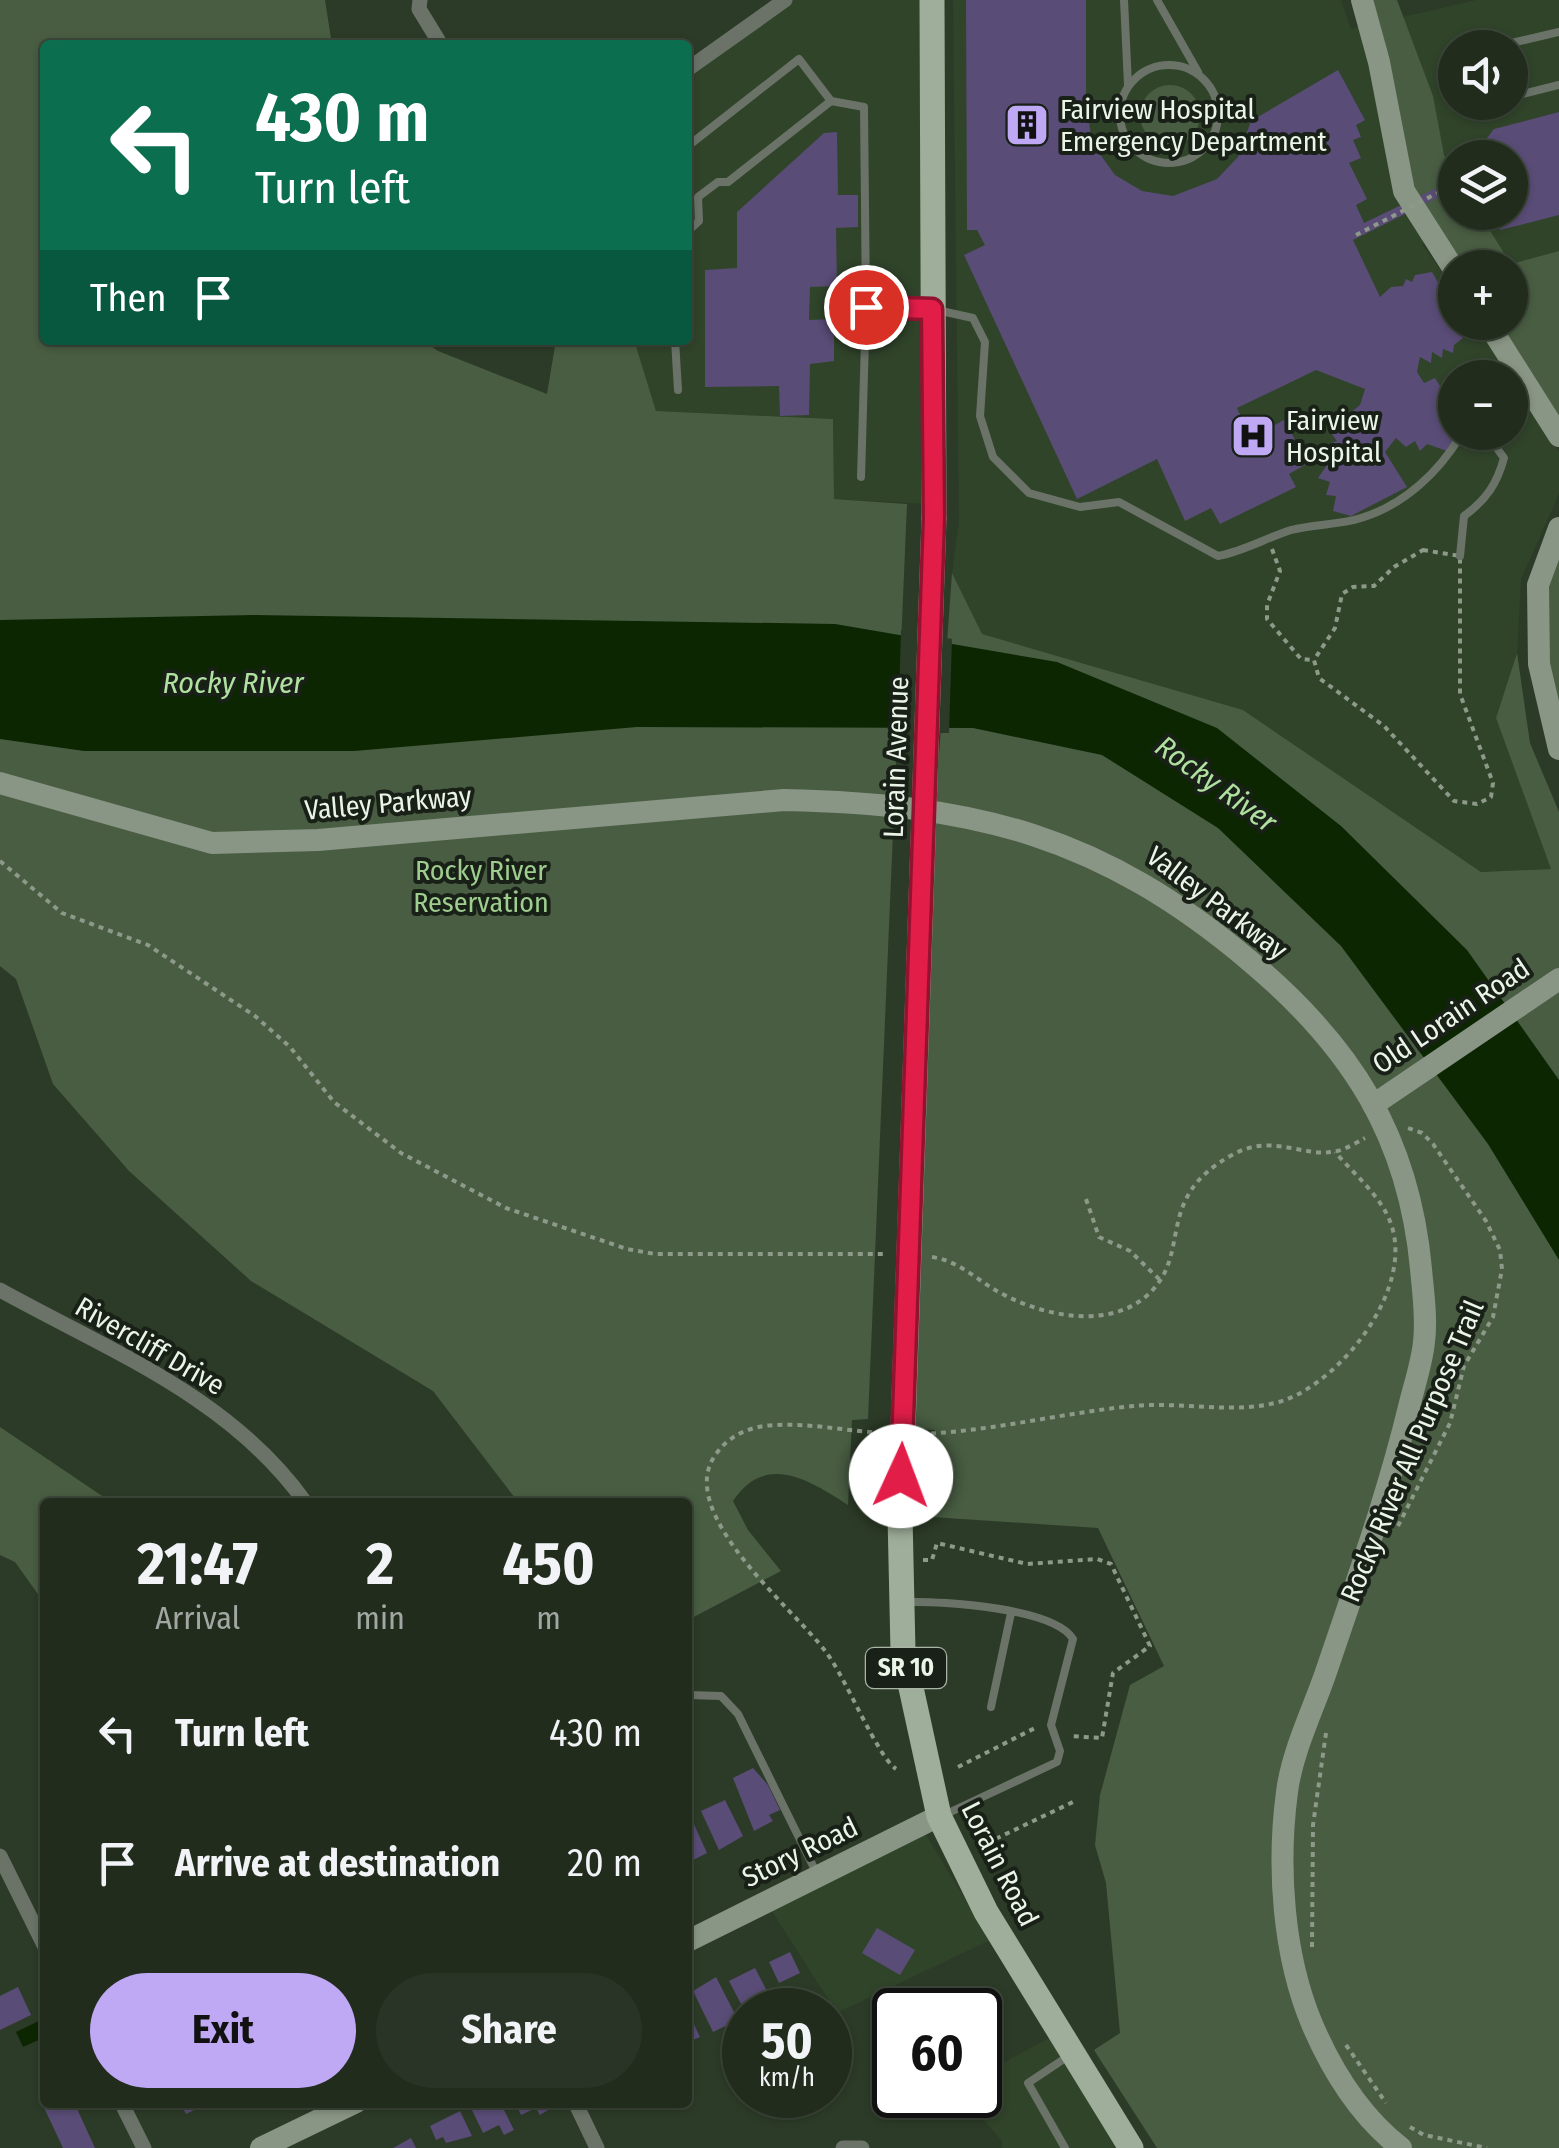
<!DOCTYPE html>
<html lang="en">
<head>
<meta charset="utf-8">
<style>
	:root { --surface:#212c1d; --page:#293426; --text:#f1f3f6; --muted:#a2a7a4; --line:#3e483b; --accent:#bfa8f4 }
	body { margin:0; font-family:"Fira Sans Condensed",sans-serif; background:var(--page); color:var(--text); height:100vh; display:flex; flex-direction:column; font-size:38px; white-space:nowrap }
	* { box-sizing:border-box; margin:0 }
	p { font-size:32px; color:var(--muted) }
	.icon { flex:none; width:55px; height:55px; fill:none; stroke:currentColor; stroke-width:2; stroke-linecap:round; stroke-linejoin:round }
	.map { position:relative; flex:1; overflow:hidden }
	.sheet { position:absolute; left:40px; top:1498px; width:652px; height:610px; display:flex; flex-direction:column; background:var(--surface); border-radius:10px; box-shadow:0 2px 8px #0004,0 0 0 2px var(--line) }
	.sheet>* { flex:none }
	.guide { position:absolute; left:40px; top:40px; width:652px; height:305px; border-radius:10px; box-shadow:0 2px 8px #0004,0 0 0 2px var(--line); background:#0b6e4f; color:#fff; overflow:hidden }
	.tools { position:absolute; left:1438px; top:30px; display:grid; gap:20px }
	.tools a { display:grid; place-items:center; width:90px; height:90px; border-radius:50%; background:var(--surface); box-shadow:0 2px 8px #0004,0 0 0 2px var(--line); font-size:50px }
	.speed { position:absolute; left:722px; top:1988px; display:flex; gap:20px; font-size:50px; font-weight:700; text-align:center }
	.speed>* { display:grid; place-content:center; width:130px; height:130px; border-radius:50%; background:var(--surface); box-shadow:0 2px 8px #0004,0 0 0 2px var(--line); line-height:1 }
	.speed small { font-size:25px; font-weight:400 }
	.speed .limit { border:5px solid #111; border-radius:15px; background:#fff; color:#111 }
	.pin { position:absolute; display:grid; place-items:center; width:85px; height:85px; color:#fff; margin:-42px; border:5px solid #fff; border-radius:50%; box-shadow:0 2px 10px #0007 }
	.me { position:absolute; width:110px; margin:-55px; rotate:2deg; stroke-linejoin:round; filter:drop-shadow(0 0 8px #0008) }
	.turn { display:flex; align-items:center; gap:35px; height:210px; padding:0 50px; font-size:45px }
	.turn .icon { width:130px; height:130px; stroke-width:2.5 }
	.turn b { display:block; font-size:70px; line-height:85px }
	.then { display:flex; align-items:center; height:95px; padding:0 50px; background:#0003; gap:20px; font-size:38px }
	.eta { display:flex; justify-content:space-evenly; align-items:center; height:170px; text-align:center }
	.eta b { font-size:60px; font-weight:700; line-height:70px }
	.action { display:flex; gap:20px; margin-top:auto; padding:20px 50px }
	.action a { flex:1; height:115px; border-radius:60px; background:var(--accent); color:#111; font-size:40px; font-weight:700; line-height:115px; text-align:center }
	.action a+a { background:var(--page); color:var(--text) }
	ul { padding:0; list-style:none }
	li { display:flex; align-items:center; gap:30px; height:130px; padding:0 50px }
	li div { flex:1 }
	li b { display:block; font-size:38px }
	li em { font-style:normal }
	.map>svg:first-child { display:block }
	.built { fill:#30442a; fill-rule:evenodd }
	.green { fill:#485d42 }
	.water { fill:#0c2602 }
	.pier { fill:#2c3b27 }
	.building { fill:#594c76 }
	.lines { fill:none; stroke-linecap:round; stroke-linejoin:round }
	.path { stroke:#8d9989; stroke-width:4; stroke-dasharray:5 5; stroke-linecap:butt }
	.lane { stroke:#6b7369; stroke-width:8 }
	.street { stroke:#6b7369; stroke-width:15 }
	.secondary { stroke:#899585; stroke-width:22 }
	.primary { stroke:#9fae9a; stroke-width:25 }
	.path-bridge { stroke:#8d9989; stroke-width:4; stroke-dasharray:5 5; stroke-linecap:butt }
	.primary-bridge { stroke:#9fae9a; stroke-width:25 }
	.route-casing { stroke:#92132f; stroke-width:25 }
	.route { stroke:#e11d48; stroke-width:18 }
	.labels { text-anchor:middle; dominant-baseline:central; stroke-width:8; stroke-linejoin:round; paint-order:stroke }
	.shield { fill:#192017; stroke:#abb4a9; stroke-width:2.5 }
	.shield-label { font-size:25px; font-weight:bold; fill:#eaf4e7 }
	.poi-label { font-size:28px; fill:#eaf4e7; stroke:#192017; text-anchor:start }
	.street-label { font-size:28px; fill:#eaf4e7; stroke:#192017 }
	.park-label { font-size:28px; fill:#9ecd8f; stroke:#192017 }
	.water-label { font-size:30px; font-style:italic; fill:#b1e1a1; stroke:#192017 }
</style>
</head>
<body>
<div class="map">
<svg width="1559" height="2148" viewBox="0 0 1559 2148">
	<rect width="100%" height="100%" fill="#2c3b27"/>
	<!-- built -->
	<g class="built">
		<polygon points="778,0 928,0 930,504 834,499 833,419 656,411 634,340 688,340 688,69"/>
		<path d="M953,0H1341L1351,29L1476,0H1559V284L1529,294L1481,216L1422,244L1455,290V322L1478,323L1559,452V494L1521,579L1517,653L1496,718L1552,869L1481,872L1243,710L981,634L952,573L959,521ZM1455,48H1510V102H1455ZM1455,158H1510V212H1455ZM1455,378H1510V432H1455Z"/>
		<polygon points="926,1835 990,1940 837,2013 770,1908"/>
		<polygon points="1053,2036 1122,2148 1002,2148 1002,2141 970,2104 952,2095 980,2095 980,2075"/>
	</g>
	<!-- green -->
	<g class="green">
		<path d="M0,0H325L332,45H45V340H422L438,351L547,394L556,340H634L656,411L833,419L834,499L907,504L868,1419L852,1420L848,1505C809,1480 766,1452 733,1501L748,1530L781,1571L688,1620V1502H518L433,1391L251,1281L129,1171L53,1084L16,979L0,966Z"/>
		<polygon points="1370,0 1397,0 1433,96 1444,155 1455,173 1455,212 1479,213 1511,264 1559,251 1559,427 1484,323 1510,322 1510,268 1455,268 1455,283 1404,195"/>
		<circle cx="1170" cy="115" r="30"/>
		<polygon points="1559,529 1559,749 1532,583"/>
		<polygon points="952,573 982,634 1243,710 1481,872 1551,869 1496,718 1517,653 1530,743 1559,812 1559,2148 1157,2148 1094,2050 1120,2033 1106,1883 1095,1845 1100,1795 1130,1685 1164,1666 1098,1528 932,1517 935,1430 891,1427"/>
		<polygon points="0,1427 111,1502 45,1502 45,1604 15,1562 0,1555"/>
	</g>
	<!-- water -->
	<g class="water">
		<polygon points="254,615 835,624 1057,662 1217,728 1341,826 1467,950 1559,1080 1559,1260 1488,1144 1341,946 1218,828 1102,755 973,728 637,727 354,751 84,751 0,739 0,620"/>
		<polygon points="45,2018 45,2037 23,2047 16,2032"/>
	</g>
	<!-- pier -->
	<polygon class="pier" points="901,630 952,639 949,733 898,733"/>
	<!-- building -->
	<g class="building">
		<polygon points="966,0 1086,0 1086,100 1092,143 1115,175 1142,191 1173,196 1217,179 1238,157 1251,121 1338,70 1365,120 1356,125 1361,137 1353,140 1361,158 1349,163 1367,199 1356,205 1364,223 1455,179 1455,189 1353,240 1380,297 1391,287 1403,286 1406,279 1412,282 1415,275 1432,272 1453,308 1463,338 1454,345 1453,353 1443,349 1442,358 1432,352 1431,363 1420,357 1417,372 1424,383 1435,378 1440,386 1450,381 1455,390 1457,432 1447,451 1427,444 1420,451 1415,441 1406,447 1396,438 1385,452 1407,487 1351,516 1333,511 1336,496 1326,495 1330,482 1318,478 1327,465 1322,446 1337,441 1329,430 1360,405 1365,389 1316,370 1237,408 1244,423 1262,414 1269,428 1286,419 1305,465 1289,474 1296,487 1220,524 1211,508 1185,521 1157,459 1077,499 964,255 985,245 977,230 967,230"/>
		<polygon points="1559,112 1559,215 1500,230 1496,212 1510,212 1510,158 1482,158 1480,147 1494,129"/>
		<polygon points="837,132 838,195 858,195 858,227 836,228 837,286 810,287 809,320 834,319 834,361 810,364 809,415 780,416 779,386 705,387 705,270 737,268 737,212 824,133"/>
		<polygon points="753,1768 768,1785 780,1810 769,1815 773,1821 754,1831 733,1778"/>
		<polygon points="725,1800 743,1836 719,1850 701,1811"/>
		<polygon points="692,1820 707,1853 691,1861 688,1822"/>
		<polygon points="877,1928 915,1950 900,1975 862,1953"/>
		<polygon points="790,1952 800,1973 779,1983 769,1962"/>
		<polygon points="755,1968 767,1991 741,2004 729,1981"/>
		<polygon points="716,1977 738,2020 713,2032 693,1991"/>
		<polygon points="18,1987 31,2015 0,2030 0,1996"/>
		<polygon points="688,2012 700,2037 688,2042"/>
		<polygon points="45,2094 45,2102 74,2102 95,2148 63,2148 39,2097"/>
		<polygon points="180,2102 210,2102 186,2114"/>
		<polygon points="488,2102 500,2102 514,2130 504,2135 499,2125 483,2133 472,2110"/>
		<polygon points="515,2102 545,2102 548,2110 540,2115 536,2108 521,2115"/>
		<polygon points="460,2111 472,2136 446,2143 443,2137 436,2140 430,2126"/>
		<polygon points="411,2138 416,2148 393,2148"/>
	</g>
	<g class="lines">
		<!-- path -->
		<g class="path">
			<polyline points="1272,549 1280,571 1267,605 1267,619 1301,659 1314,660"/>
			<polygon points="1423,550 1460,556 1460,694 1493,783 1491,797 1477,804 1454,801 1384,726 1319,678 1314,660 1335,628 1342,594 1353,587 1374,586 1394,567"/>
			<polyline points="0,861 62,913 148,945 255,1016 290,1047 334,1102 401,1153 506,1208 627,1249 655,1254 887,1254"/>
			<polyline points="1086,1199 1099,1237 1130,1251 1160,1280"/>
			<path d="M932,1257C955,1260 973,1276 992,1288C1034,1314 1103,1331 1144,1298C1196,1256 1150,1200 1232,1155C1273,1132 1304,1159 1337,1151C1347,1149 1357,1142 1365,1138"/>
			<path d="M882,1433C847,1431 810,1423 775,1425C752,1426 730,1434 716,1454C673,1512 793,1608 826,1652C846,1678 877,1756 896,1769"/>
			<path d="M921,1434C993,1431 1062,1413 1133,1406C1182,1401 1238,1416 1285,1400C1343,1379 1414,1288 1391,1224C1382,1197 1353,1173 1335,1152"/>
			<polyline points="1398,1526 1450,1423 1464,1366 1493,1317 1502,1269 1500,1250 1486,1221 1433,1144 1422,1133 1408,1128"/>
			<polyline points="923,1560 932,1560 937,1543 1027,1564 1097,1559 1111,1564 1150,1646 1113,1673 1102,1738 1069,1736"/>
			<polyline points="958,1767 1037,1727"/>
			<polyline points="987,1843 1073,1802"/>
			<polyline points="1312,1947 1313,1825 1326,1733"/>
			<polyline points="1346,2045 1386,2103"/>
			<polyline points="1410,2127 1424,2135 1487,2148"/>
		</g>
		<!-- lane -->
		<g class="lane">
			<polyline points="1124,0 1128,85"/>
			<polyline points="1157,0 1198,72"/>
			<polyline points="1490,48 1559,32"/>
			<circle cx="1169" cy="114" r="49"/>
			<polyline points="1510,97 1559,85"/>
			<polyline points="1472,106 1487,102"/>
			<polyline points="688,146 799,59 831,101 864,107 866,307 861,477"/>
			<polyline points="688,231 699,221 698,197 718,182 728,182 831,101"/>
			<path d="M866,307L932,309L973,318L985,342L980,416L993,457L1029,493L1080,507L1119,502L1218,556C1244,551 1266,538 1291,530C1314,524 1339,525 1361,518C1404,505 1439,472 1461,435L1469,432"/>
			<polyline points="675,340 678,390"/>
			<path d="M1460,556L1464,516C1486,500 1497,484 1504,458L1491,440L1477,432"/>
			<path d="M907,1602C944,1601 1054,1608 1073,1639L1051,1725L1060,1751L1057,1762L944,1815"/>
			<polyline points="688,1695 721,1696 738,1714 816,1872"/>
			<polyline points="991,1707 1011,1613"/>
			<polyline points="1065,2148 1028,2083 1070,2055"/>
		</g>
		<!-- street -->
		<g class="street">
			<polyline points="420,0 419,9 441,45"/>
			<polyline points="688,69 785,0"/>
			<path d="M0,1290C110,1351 230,1397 305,1502"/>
			<polyline points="0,1856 45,1947"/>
			<polyline points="121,2102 144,2148"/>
			<polyline points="575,2102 597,2148"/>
			<polyline points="843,2148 862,2148"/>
		</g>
		<!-- secondary -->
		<g class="secondary">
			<polyline points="1362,0 1379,62 1404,191 1455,271"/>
			<polyline points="1487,322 1559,436"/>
			<polyline points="1559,528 1538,585 1539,664 1559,749"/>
			<path d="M0,783L212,843L318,840L784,800C976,804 1102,836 1251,962C1352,1047 1409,1137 1421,1269C1423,1292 1427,1318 1424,1342C1422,1362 1415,1383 1410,1403C1388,1495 1356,1583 1326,1672C1313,1710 1292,1752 1287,1792C1277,1867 1283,1955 1312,2024C1332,2071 1360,2116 1401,2148"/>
			<polyline points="1376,1103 1559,979"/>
			<polyline points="688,1941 939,1816"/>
			<polyline points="261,2148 356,2102"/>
		</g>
		<!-- primary -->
		<g class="primary">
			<polyline points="932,0 934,518"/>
			<polyline points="900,1516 903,1651 939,1816 986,1912 1131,2148"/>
		</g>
		<!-- path-bridge -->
		<polyline class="path-bridge" points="1356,235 1455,184"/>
		<!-- primary-bridge -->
		<polyline class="primary-bridge" points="900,1516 934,518"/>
	</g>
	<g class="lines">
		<defs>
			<polyline id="route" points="866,307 932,309 934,518 901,1476"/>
		</defs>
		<!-- route casing -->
		<use href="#route" class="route-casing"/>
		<!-- route -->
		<use href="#route" class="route"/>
	</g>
	<!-- icons -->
	<defs>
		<symbol id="building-square" viewBox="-11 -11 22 22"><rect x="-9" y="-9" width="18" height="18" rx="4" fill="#bfa8f4" stroke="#192017"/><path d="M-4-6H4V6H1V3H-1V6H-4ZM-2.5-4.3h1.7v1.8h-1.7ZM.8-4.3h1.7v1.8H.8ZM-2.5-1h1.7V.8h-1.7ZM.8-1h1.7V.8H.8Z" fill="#111"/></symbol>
		<symbol id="hospital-square" viewBox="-11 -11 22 22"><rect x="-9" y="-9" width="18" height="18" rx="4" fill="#bfa8f4" stroke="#192017"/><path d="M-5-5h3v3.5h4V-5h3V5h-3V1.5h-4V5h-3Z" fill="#111"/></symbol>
	</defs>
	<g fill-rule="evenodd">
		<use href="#building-square" x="1002" y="100" width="50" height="50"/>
		<use href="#hospital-square" x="1228" y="411" width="50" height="50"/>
	</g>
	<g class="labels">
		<!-- shield labels -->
		<rect class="shield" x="866" y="1648" width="80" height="40" rx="8"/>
		<g class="shield-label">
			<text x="906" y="1668">SR 10</text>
		</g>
		<!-- poi labels -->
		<g class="poi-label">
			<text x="1060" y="109">Fairview Hospital<tspan x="1060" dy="32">Emergency Department</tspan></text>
			<text x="1286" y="420">Fairview<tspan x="1286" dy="32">Hospital</tspan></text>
		</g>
		<!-- street labels -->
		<g class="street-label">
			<text transform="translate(896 757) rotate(-88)">Lorain Avenue</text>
			<text transform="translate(388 803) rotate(-5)">Valley Parkway</text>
			<text transform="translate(1217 903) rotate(37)">Valley Parkway</text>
			<text transform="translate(1451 1016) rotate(-34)">Old Lorain Road</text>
			<text transform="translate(150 1346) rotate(30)">Rivercliff Drive</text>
			<text transform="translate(1412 1451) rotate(-67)">Rocky River All Purpose Trail</text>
			<text transform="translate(800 1852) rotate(-26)">Story Road</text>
			<text transform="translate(1000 1864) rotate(63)">Lorain Road</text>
		</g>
		<!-- park labels -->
		<g class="park-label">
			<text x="481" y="870">Rocky River<tspan x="481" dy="32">Reservation</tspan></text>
		</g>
		<!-- water labels -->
		<g class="water-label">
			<text x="233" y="683">Rocky River</text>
			<text transform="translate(1216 784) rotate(36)">Rocky River</text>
		</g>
	</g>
</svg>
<div class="tools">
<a><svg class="icon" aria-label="sound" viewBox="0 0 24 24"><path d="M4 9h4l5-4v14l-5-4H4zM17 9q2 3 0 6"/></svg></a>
<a><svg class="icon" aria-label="layers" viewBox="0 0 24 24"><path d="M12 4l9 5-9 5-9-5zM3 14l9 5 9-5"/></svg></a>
<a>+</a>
<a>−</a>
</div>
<div class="speed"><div>50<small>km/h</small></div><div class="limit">60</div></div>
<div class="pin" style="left:866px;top:307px;background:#d93025"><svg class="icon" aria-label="arrive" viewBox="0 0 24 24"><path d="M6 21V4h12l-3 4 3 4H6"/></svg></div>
<svg class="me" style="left:901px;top:1476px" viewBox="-20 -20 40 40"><circle r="19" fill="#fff"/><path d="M0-13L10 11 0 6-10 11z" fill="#e11d48"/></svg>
<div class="guide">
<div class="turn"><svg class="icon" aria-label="left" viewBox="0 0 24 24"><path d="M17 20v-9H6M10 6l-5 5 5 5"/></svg><div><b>430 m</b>Turn left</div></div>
<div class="then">Then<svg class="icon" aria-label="arrive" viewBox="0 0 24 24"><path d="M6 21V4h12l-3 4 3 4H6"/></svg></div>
</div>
<section class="sheet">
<div class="eta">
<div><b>21:47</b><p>Arrival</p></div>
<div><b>2</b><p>min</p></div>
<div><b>450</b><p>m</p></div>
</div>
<ul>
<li><svg class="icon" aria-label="left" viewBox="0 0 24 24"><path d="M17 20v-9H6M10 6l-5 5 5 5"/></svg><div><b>Turn left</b></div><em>430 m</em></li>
<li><svg class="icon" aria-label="arrive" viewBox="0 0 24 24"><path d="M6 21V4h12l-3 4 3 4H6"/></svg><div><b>Arrive at destination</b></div><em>20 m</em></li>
</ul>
<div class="action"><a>Exit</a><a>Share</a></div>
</section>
</div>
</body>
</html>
